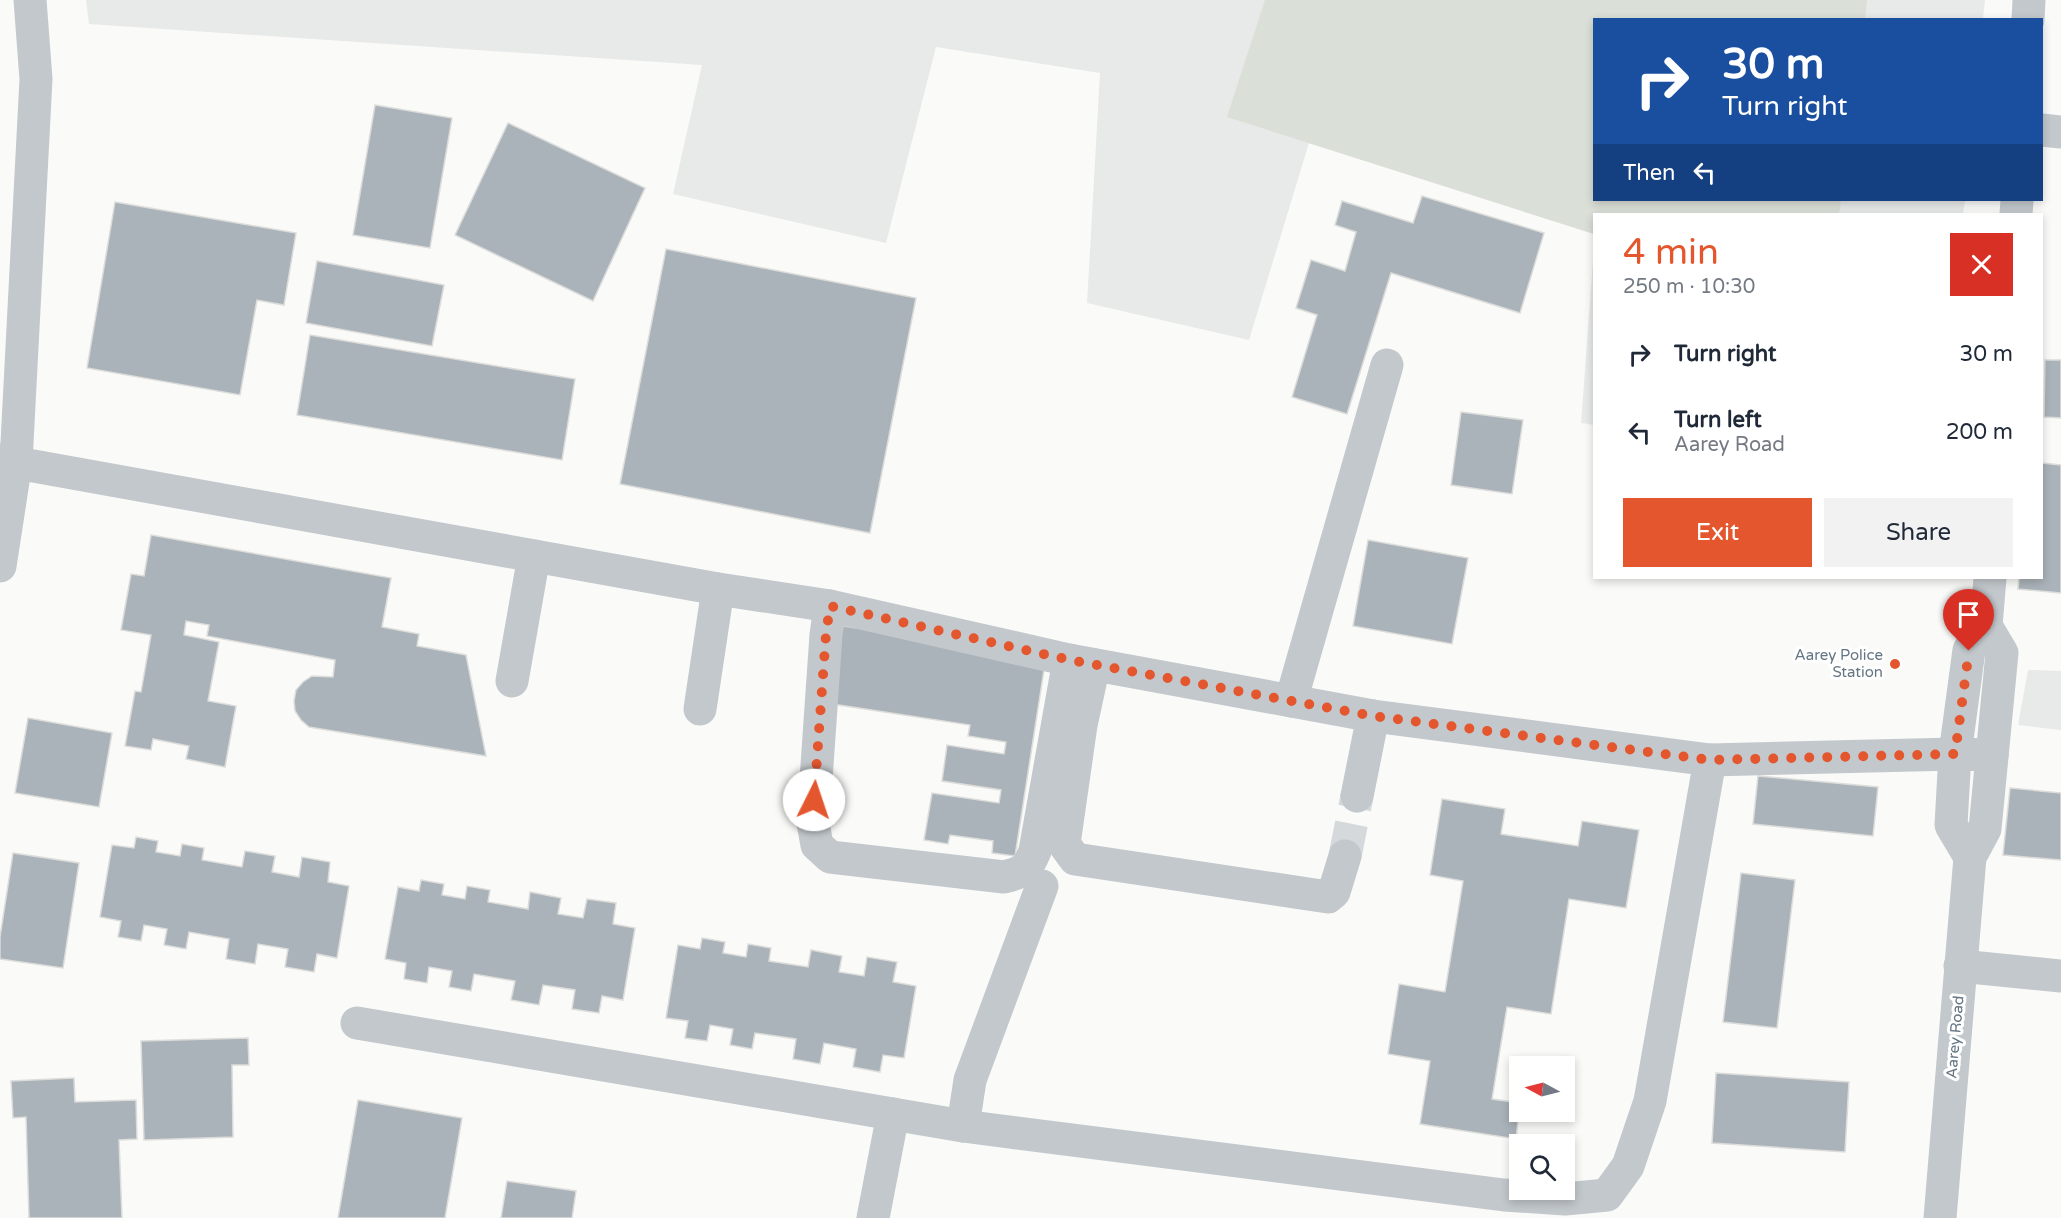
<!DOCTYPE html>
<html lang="en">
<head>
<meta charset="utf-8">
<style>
	:root { --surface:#fff; --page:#f2f2f3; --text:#1f2937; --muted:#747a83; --accent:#e4572e }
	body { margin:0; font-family:"Varela Round",sans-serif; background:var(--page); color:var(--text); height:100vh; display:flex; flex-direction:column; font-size:22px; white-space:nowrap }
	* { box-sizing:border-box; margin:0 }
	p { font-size:20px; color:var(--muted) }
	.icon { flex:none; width:33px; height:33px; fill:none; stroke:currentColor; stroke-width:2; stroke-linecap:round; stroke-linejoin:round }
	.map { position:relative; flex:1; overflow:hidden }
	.drawer { position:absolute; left:1593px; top:213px; width:450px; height:366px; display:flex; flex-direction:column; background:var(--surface); border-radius:0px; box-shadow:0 3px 9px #0003 }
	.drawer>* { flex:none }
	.guide { position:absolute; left:1593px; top:18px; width:450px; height:183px; border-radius:0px; box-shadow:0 3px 9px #0003; background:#1a4fa0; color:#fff; overflow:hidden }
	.needle { width:39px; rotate:277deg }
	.controls { position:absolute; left:1509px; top:1056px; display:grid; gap:12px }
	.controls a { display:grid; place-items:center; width:66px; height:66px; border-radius:0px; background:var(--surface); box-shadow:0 3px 9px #0003; font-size:30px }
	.pin { position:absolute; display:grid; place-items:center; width:51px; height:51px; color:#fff; margin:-62px -26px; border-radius:50% 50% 50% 0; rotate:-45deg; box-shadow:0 0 6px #0007 }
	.pin .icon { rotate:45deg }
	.me { position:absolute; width:66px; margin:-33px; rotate:4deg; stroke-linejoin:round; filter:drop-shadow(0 0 4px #0008) }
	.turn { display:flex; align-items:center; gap:21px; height:126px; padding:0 30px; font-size:27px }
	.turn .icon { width:78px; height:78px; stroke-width:2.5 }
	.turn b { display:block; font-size:42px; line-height:51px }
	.then { display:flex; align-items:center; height:57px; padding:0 30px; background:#0003; gap:12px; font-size:22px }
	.round { display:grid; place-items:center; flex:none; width:63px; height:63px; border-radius:0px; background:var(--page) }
	.headline { display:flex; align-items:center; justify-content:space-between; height:102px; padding:0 30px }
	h1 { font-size:36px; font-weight:600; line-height:45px; color:var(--accent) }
	.cta { display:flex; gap:12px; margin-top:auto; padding:12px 30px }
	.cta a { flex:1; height:69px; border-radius:0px; background:var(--accent); color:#fff; font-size:24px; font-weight:600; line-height:69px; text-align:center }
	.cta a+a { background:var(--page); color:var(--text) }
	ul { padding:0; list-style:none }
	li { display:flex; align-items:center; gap:18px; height:78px; padding:0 30px }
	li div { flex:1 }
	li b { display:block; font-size:22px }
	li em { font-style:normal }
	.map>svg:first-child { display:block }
	.built { fill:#e8e9e9 }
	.green { fill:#dadfd7 }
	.building { fill:#aab3b9; stroke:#dcdcda; stroke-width:1.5 }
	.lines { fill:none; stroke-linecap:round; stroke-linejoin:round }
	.minor-tunnel { stroke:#d5d9db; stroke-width:33; stroke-dasharray:33 16; stroke-linecap:butt }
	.minor { stroke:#c3c8cc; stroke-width:33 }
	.route { stroke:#e4572e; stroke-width:10; stroke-dasharray:0 18 }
	.poi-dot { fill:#e4572e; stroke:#fff; stroke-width:2 }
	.labels { text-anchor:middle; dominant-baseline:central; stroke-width:6; stroke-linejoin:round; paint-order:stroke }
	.poi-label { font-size:15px; fill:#657683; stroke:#fff; text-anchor:end }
	.street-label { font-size:15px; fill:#657683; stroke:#fff }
</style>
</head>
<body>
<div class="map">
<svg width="2061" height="1218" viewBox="0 0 2061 1218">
	<rect width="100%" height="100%" fill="#fafaf8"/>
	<!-- built -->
	<g class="built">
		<polygon points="86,0 1985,0 1983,19 1594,20 1594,200 1965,200 1963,214 1594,214 1594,234 1309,143 1249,340 1087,303 1100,73 936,47 886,243 673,194 702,65 89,24"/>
		<polygon points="1594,248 1594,425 1581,423"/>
		<polygon points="2028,670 2061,671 2061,730 2018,725"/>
	</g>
	<!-- green -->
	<polygon class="green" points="1265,0 1867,0 1865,19 1594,20 1594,200 1841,200 1839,214 1594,214 1594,234 1227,117"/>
	<!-- building -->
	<g class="building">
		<polygon points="375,105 452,118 430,248 353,235"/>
		<polygon points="508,123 645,188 593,301 455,235"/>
		<polygon points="1422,196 1544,233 1520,313 1391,273 1347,414 1292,397 1317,315 1296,308 1311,260 1345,271 1356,232 1335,225 1342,201 1413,223"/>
		<polygon points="115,202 296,233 284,305 257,300 240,395 87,368"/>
		<polygon points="666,249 916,298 870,533 620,484"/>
		<polygon points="317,261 444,285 432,346 306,323"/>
		<polygon points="310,335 575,379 562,460 297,415"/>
		<polygon points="2045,360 2061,360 2061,418 2044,417"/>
		<polygon points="1461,412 1523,420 1512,494 1451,485"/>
		<polygon points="2042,463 2061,465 2061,593 2018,589 2019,578 2042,578"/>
		<polygon points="151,535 391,578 382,627 419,634 417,646 466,655 486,756 309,727 301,720 295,711 294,701 296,690 303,682 312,676 333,677 335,660 207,636 209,625 186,621 184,635 219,642 208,701 236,706 225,767 186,759 189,746 153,739 151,750 125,746 135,691 141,692 151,635 121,630 131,574 144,576"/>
		<polygon points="1368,540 1468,558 1452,644 1353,626"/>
		<polygon points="837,625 1046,657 1015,856 992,853 993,841 950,835 948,844 924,840 932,793 999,803 1001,790 942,781 947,745 1004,754 1006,742 968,736 970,725 826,703"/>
		<polygon points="28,718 112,733 99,807 15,793"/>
		<polygon points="1758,776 1878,787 1873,836 1753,824"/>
		<polygon points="2010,788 2061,793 2061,860 2003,855"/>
		<polygon points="1442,799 1505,809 1501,834 1578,846 1582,821 1639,830 1626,908 1569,899 1551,1014 1507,1007 1492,1099 1520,1103 1516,1139 1420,1124 1430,1061 1388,1054 1399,984 1445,992 1463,881 1430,875"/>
		<polygon points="136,837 158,841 156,852 180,856 182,844 204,848 202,860 242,867 245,851 275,856 272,872 299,877 302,857 330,862 328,882 349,886 337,958 317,954 314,972 285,967 288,949 258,944 255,964 226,959 229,939 189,932 186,949 164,945 167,929 144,925 141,941 118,937 121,921 100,917 112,845 134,848"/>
		<polygon points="13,853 79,863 63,968 0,959 0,937"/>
		<polygon points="1741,873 1795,880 1777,1028 1723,1022"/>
		<polygon points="421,880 444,884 442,895 465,899 467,886 490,890 488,902 528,909 530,892 561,898 558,914 583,918 587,899 616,903 613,924 635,928 623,1000 602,996 599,1013 572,1009 575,990 543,985 539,1005 511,1000 515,981 474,974 471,991 449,987 452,971 429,967 427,983 404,979 406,963 385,959 398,887 419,891"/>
		<polygon points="702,938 725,942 723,953 746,957 748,944 771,948 769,961 808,967 811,950 842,956 839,972 864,976 867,957 897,962 893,982 916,986 904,1058 883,1055 880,1072 853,1067 856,1049 824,1043 820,1064 793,1059 796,1039 755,1033 752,1049 730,1045 733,1029 710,1025 707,1041 685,1038 688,1021 666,1018 678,945 700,949"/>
		<polygon points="248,1038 249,1065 232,1065 233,1137 144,1140 141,1041"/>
		<polygon points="1716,1073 1849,1082 1845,1152 1712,1143"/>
		<polygon points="74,1078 75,1102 136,1100 137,1139 119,1140 122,1218 29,1218 26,1117 13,1118 11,1081"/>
		<polygon points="358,1100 462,1118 445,1218 338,1218"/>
		<polygon points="507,1181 576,1191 572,1218 501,1218"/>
	</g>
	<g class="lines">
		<!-- minor-tunnel -->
		<polyline class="minor-tunnel" points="1345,856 1357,796"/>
		<!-- minor -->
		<g class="minor">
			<polyline points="2028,20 2029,0"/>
			<polyline points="2042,130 2061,132"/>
			<polyline points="2016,214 2017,200"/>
			<polyline points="0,460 718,589 830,606 1069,660 1373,716 1710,760 1955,754 1992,755"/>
			<polyline points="0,566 16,462 36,79 30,0"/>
			<path d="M830,606L826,635L813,823L817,845L830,857L1004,877C1024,872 1027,870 1035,851L1069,660"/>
			<polyline points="1094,665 1081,725 1064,844 1075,859 1328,897 1334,892 1345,856"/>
			<polyline points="512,681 534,556"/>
			<polyline points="1291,701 1387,365"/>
			<polyline points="700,709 718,589"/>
			<polyline points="1357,796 1373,716"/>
			<polyline points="1970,857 1951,825 1955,754 1969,650 1986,626 1990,578"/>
			<polyline points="1960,966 2061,976"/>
			<polyline points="357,1023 963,1126 1504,1195 1565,1199 1607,1195 1628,1166 1650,1101 1710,760"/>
			<polyline points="963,1126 970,1080 1042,886"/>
			<polyline points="873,1218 893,1114"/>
			<polyline points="1940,1218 1970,857 1985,829 2002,653 1986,626"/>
		</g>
	</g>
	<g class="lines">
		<!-- route -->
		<polyline class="route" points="814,800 826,634 830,606 1070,660 1373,716 1710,760 1955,754 1969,651"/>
	</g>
	<!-- markers -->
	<circle class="poi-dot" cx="1895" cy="664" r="6"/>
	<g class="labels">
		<!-- poi labels -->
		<g class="poi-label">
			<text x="1883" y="655">Aarey Police<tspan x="1883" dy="17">Station</tspan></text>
		</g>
		<!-- street labels -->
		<g class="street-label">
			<text transform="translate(1955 1037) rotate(-85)">Aarey Road</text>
		</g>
	</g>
</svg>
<div class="controls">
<a><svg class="needle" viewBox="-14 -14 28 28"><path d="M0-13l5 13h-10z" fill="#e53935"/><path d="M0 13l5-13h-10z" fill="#747a83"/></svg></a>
<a><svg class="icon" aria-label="search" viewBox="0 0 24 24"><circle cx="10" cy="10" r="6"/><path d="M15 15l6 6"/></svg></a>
</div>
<div class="pin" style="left:1969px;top:651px;background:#d93025"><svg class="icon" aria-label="arrive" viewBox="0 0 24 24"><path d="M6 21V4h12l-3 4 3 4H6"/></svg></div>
<svg class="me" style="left:814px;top:800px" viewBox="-20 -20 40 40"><circle r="19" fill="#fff"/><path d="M0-13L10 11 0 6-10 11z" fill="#e4572e"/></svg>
<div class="guide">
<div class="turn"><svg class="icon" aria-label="right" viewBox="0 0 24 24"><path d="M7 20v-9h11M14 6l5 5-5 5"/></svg><div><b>30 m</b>Turn right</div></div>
<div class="then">Then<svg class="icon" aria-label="left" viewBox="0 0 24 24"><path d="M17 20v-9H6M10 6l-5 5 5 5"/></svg></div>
</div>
<section class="drawer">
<div class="headline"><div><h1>4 min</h1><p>250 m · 10:30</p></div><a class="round" style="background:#d93025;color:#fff"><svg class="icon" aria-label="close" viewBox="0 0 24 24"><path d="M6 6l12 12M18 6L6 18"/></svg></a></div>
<ul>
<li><svg class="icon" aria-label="right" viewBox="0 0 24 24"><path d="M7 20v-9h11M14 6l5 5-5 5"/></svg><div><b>Turn right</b></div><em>30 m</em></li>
<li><svg class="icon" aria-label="left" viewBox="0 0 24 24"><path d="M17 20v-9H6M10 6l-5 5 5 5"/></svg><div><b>Turn left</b><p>Aarey Road</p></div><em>200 m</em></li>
</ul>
<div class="cta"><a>Exit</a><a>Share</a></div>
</section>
</div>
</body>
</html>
